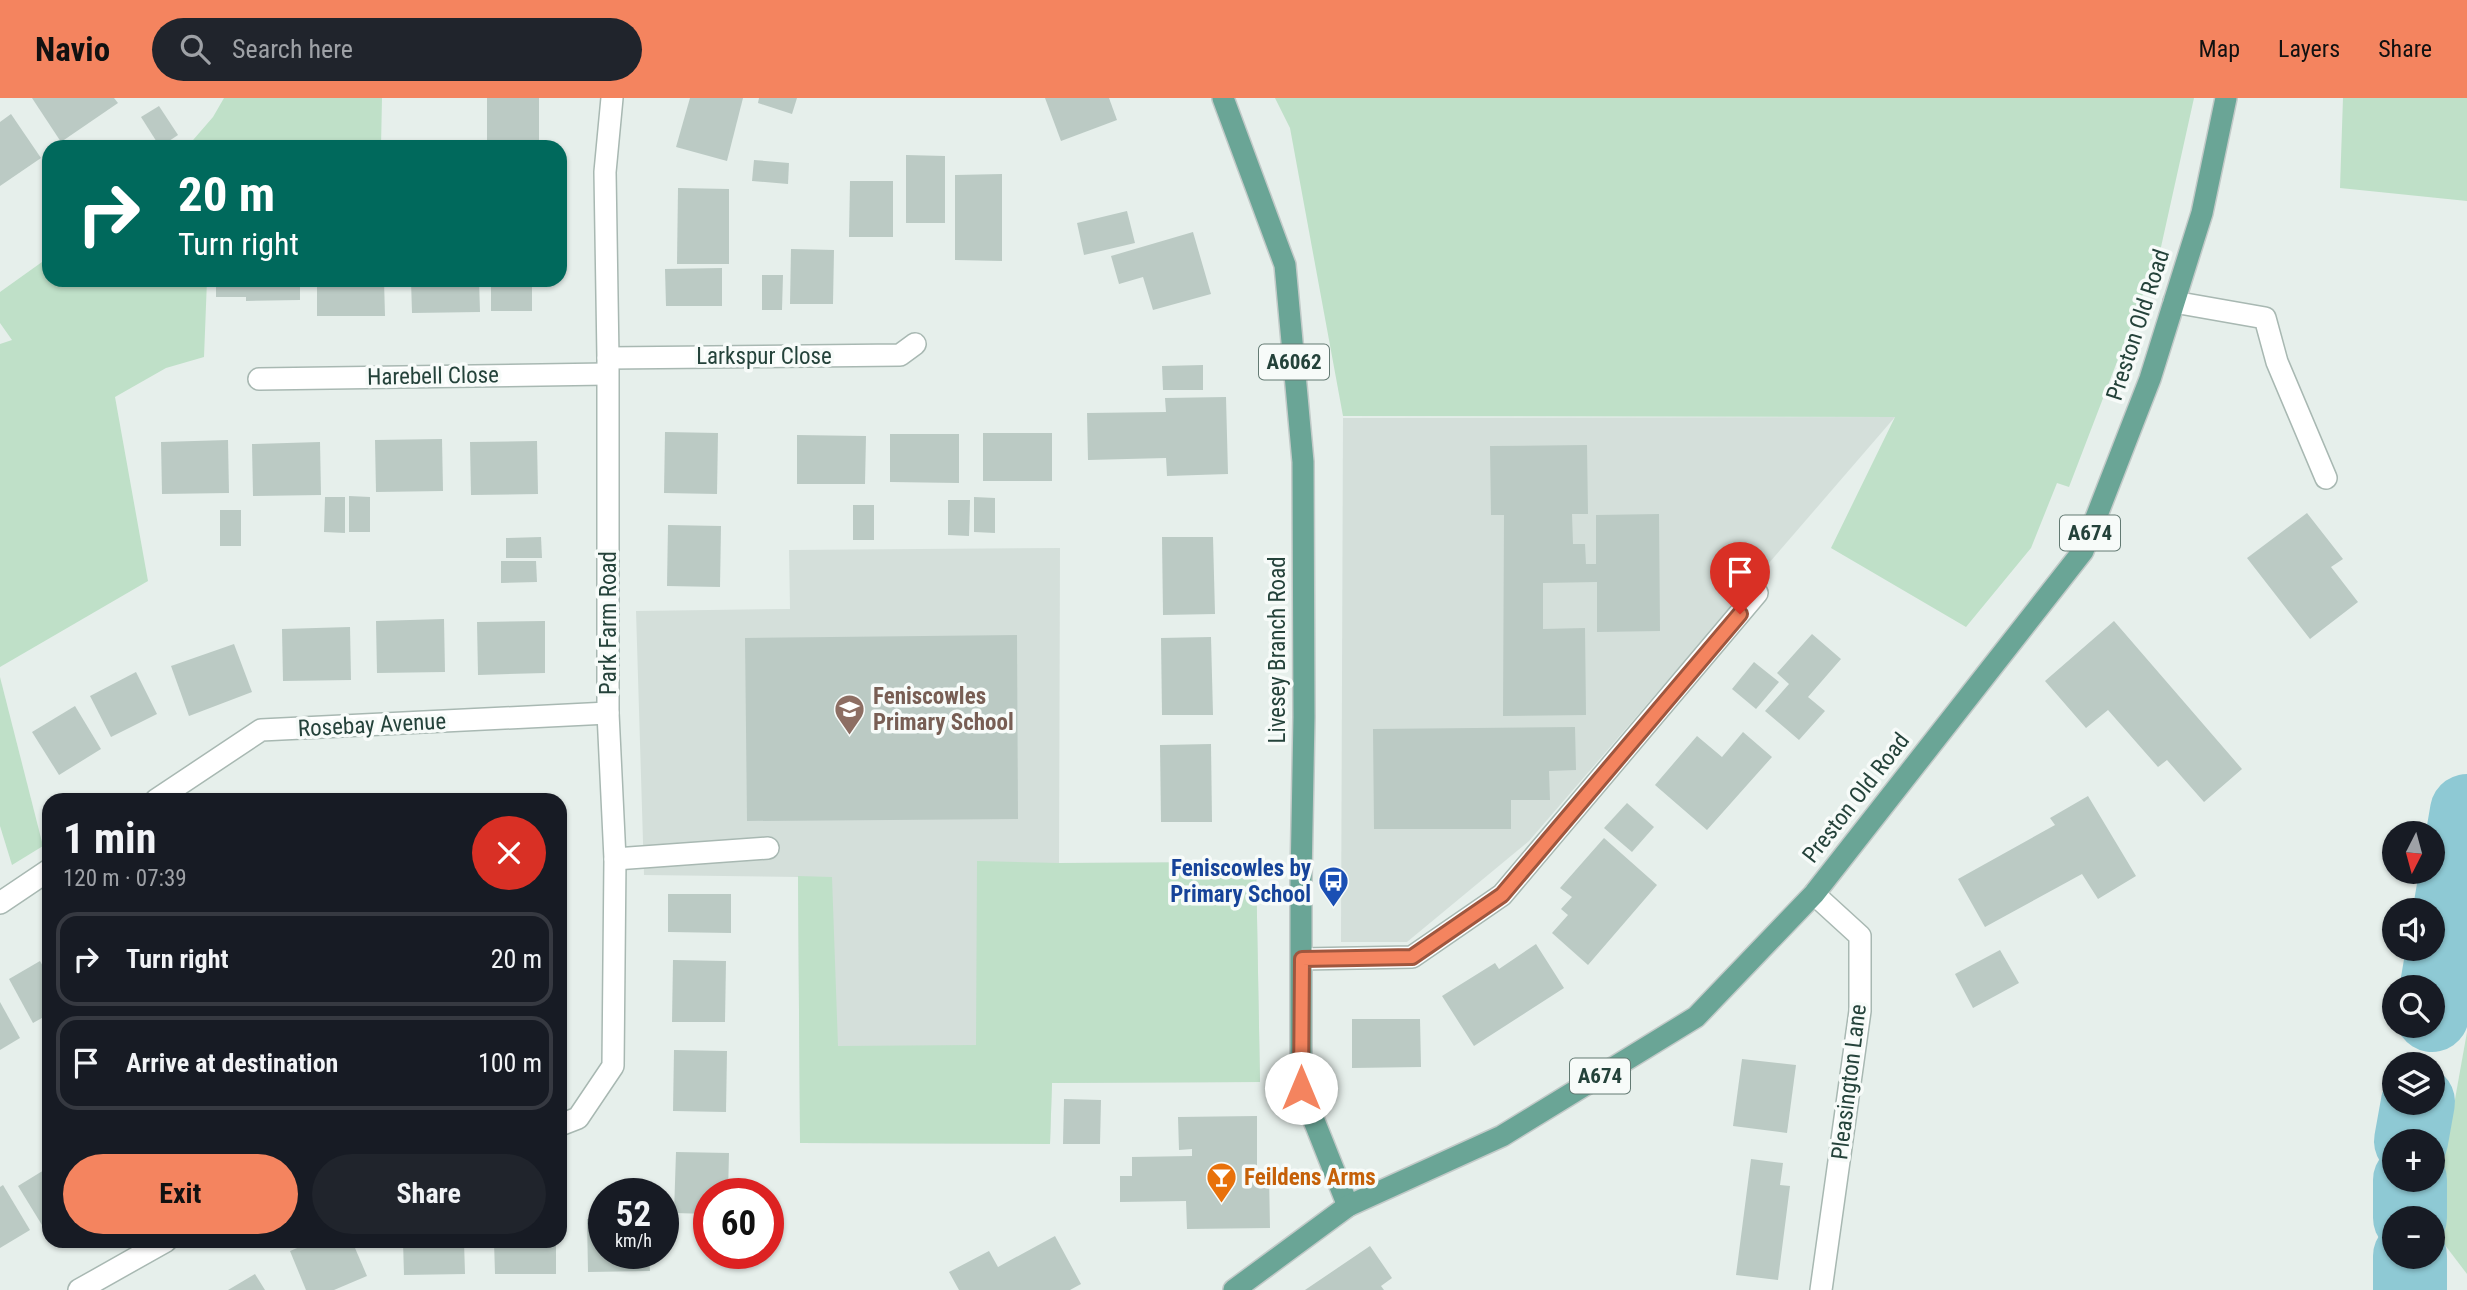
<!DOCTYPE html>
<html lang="en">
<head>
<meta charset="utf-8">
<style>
	:root { --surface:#171b24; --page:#20242c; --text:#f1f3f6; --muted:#9ea1a6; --line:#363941; --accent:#f4845f }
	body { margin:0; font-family:"Roboto Condensed",sans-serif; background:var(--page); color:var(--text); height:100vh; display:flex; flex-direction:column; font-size:26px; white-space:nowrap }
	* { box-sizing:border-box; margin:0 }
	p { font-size:23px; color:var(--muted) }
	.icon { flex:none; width:38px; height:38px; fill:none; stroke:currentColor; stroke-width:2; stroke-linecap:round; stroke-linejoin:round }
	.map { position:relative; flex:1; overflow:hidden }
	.details { position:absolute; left:42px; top:695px; width:525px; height:455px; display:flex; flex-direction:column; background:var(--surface); border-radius:21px; box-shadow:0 2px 5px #0004 }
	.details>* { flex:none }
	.banner { position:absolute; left:42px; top:42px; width:525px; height:147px; border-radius:21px; box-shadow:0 2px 5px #0004; background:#00695c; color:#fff; overflow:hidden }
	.needle { width:46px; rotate:186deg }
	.fabs { position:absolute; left:2382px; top:723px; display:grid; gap:14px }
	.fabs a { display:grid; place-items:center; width:63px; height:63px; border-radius:50%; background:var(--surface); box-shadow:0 2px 5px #0004; font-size:35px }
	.speed { position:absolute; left:588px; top:1080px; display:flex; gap:14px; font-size:35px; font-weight:700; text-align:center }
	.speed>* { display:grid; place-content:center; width:91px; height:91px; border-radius:50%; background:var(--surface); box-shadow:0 2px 5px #0004; line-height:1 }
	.speed small { font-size:18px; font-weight:400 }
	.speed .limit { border:10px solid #d22; background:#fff; color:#111 }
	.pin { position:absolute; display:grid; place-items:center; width:60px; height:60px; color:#fff; margin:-72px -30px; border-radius:50% 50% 50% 0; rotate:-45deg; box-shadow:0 0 7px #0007 }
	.pin .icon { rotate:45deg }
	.me { position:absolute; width:77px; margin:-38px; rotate:0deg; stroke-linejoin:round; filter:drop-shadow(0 0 5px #0008) }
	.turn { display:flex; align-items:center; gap:24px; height:147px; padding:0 21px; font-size:32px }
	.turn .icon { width:91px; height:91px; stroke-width:2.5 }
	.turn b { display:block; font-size:49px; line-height:60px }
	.round { display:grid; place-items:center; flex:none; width:74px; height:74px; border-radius:37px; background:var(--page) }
	.overview { display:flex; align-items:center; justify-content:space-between; height:119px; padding:0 21px }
	h1 { font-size:42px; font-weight:700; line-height:52px }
	.button { display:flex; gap:14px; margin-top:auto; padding:14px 21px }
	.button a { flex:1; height:80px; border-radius:42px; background:var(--accent); color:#111; font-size:28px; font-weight:700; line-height:80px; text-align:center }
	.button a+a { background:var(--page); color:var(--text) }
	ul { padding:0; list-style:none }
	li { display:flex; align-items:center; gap:21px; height:94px; margin:0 14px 10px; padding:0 7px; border:4px solid var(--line); border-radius:21px }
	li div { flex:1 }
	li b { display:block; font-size:26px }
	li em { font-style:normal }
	header { display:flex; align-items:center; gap:42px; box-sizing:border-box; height:98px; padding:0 35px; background:var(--accent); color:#111 }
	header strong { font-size:33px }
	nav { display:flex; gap:38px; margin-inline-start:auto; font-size:24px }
	.search { width:490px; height:63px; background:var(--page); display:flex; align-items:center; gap:18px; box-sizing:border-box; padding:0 24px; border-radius:38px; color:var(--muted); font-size:26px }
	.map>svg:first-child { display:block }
	.built { fill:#d4dfda }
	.green { fill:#bfe0c8 }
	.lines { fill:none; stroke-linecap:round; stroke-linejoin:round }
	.river { stroke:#8ec9d4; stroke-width:74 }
	.building { fill:#bbcac4 }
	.minor-casing { stroke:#a8b8b2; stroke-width:24 }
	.major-casing { stroke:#c2cac8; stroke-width:24 }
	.minor { stroke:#fff; stroke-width:21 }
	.major { stroke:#6aa596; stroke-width:21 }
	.route-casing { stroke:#9f563e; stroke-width:18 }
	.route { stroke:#f4845f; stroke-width:12 }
	.labels { text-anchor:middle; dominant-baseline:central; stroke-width:7; stroke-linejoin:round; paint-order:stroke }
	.shield { fill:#f7fbf9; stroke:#637a73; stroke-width:2 }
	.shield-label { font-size:21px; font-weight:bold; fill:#24423a }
	.street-label { font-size:23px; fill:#24423a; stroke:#f7fbf9 }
	.education-label { font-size:23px; font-weight:bold; fill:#785e54; stroke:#f7fbf9; text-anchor:start }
	.transit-label { font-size:23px; font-weight:bold; fill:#164399; stroke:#f7fbf9; text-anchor:end }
	.food-label { font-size:23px; font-weight:bold; fill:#c56008; stroke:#f7fbf9; text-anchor:start }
</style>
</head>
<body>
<header>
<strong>Navio</strong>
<div class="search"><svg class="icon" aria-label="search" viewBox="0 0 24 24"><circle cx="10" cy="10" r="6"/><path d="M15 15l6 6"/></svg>Search here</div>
<nav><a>Map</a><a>Layers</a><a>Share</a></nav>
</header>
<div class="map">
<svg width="2467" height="1192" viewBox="0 0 2467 1192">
	<rect width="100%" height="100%" fill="#e6efeb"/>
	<!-- built -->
	<g class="built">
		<polygon points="1895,319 1529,743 1407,844 1341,844 1343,320"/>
		<polygon points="1060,450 1059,765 1256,764 1260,984 1052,985 1050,1046 800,1045 798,779 644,777 636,513 790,511 789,452"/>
	</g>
	<!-- green -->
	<g class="green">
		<polygon points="224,0 382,0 381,49 187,49 213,19"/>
		<polygon points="1275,0 2194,0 2161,149 2069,389 2057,385 2031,450 1966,529 1831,450 1895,319 1343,318 1290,30"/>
		<polygon points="2343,0 2467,0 2467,103 2340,90"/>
		<polygon points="49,159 49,182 207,182 204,259 166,270 115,299 148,483 0,569 0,246 12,242 0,225 0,194"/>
		<polygon points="0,579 43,748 12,767 0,728"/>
		<polygon points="977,763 1059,765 1256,764 1260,984 1052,985 1050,1046 800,1045 798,778 832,779 838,948 976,947"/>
		<polygon points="2467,934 2467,1176 2432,1130"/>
	</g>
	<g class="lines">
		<!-- river -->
		<g class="river">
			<polyline points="2432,917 2467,713"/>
			<polyline points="2411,1043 2418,1004"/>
			<polyline points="2410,1120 2410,1082"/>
			<polyline points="2410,1192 2410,1158"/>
		</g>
	</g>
	<!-- building -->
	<g class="building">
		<polygon points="32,0 114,0 118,5 61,44"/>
		<rect x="487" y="0" width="52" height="49"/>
		<polygon points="690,0 743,0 727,63 676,49"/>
		<polygon points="759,0 797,0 792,16 758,5"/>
		<polygon points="1045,0 1109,0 1117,22 1061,43"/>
		<polygon points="159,8 178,37 160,49 141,19"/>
		<polygon points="11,16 41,60 0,88 0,24"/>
		<polygon points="906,57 945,58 945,125 906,125"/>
		<polygon points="754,62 789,65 788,86 752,83"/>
		<polygon points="1002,76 1002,163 955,162 955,77"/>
		<polygon points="850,83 893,83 893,139 849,139"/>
		<polygon points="678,90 729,91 729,166 677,166"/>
		<polygon points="1127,113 1135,145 1084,157 1077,125"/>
		<polygon points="1193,134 1211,196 1153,212 1143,179 1119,186 1111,158"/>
		<polygon points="791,151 834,152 833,206 790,206"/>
		<polygon points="722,170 722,208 666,208 665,171"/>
		<polygon points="762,177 783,177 782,212 762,212"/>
		<polygon points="216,182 300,182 300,202 246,203 246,199 216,199"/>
		<polygon points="317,182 384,182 385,218 317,218"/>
		<polygon points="411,182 479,182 480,214 412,215"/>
		<rect x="491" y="182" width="41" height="31"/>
		<polygon points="1203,267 1203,292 1163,292 1162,268"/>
		<polygon points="1226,299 1228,376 1167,378 1166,360 1088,362 1087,315 1166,314 1165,300"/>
		<polygon points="665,334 718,335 717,396 664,395"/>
		<rect x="983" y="335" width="69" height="48"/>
		<polygon points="890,336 959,336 959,385 890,384"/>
		<polygon points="797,337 866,338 865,386 797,386"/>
		<polygon points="442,341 443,393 376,394 375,342"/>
		<polygon points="228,342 229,395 162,396 161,344"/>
		<polygon points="537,343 538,396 471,397 470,344"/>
		<polygon points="320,344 321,397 253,398 252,346"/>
		<polygon points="1587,347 1588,416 1572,416 1573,446 1585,446 1586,466 1596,466 1596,417 1659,416 1660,533 1597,534 1597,484 1543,485 1543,531 1585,530 1586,617 1503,618 1504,417 1491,417 1490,348"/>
		<polygon points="349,398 370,399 370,434 349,434"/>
		<polygon points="325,399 345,399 345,435 324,434"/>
		<polygon points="974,399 995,400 995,435 974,434"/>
		<polygon points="948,402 970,402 969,438 948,437"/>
		<rect x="853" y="407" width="21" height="35"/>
		<rect x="220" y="412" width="21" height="36"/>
		<polygon points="2307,415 2343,461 2331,469 2358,504 2310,541 2247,460"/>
		<polygon points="668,427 721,428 720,489 667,488"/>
		<polygon points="541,439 542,460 506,460 506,440"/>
		<polygon points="1162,439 1213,439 1215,516 1163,517"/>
		<polygon points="501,463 536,463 537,484 501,485"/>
		<polygon points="444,521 445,574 377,575 376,523"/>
		<polygon points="545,523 545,575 478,577 477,524"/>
		<polygon points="2114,523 2242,671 2204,704 2167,662 2158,669 2108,612 2086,630 2045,583"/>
		<polygon points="350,529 351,582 283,583 282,531"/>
		<polygon points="1812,536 1841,561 1808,599 1825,613 1799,642 1765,613 1789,586 1777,575"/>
		<polygon points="1017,537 1018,721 747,723 745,540"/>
		<polygon points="1211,539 1213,617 1162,617 1161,540"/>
		<polygon points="234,546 252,594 189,618 171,568"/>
		<polygon points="1754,564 1779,584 1756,611 1732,591"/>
		<polygon points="136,574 157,616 111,639 90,598"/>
		<polygon points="75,608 101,651 59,677 32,634"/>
		<polygon points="1575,629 1576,672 1549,673 1550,702 1511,702 1511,731 1374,731 1373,631"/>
		<polygon points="1743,634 1772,659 1707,732 1655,687 1697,638 1722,659"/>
		<polygon points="1211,646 1212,724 1161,724 1160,647"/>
		<polygon points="2088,698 2136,778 2098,801 2082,776 1985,829 1958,781 2055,727 2050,720"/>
		<rect x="485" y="699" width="56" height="3"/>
		<polygon points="1627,705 1654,729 1632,754 1604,730"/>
		<polygon points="1604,740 1657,787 1588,867 1552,835 1568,817 1561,811 1572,799 1560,790"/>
		<polygon points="668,796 731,796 731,835 668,834"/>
		<polygon points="1536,846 1564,890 1474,948 1442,898 1495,865 1499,871"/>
		<polygon points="2000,852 2019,885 1973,910 1955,876"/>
		<polygon points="673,862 726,863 725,924 672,924"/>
		<polygon points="40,863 49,879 49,916 33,925 9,881"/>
		<polygon points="0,904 20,940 0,952"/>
		<polygon points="1352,921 1420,921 1421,969 1352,970"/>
		<polygon points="674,952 727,953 726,1014 673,1013"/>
		<polygon points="1742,961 1796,967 1787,1035 1733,1028"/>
		<polygon points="1064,1001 1101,1002 1100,1046 1063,1046"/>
		<polygon points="1257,1018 1257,1076 1269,1076 1270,1130 1187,1131 1186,1103 1120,1104 1120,1078 1132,1078 1132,1059 1192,1058 1192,1051 1179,1052 1178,1019"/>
		<polygon points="676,1054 729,1055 728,1096 709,1096 709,1116 674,1115"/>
		<polygon points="1751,1061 1783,1065 1780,1087 1790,1088 1778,1182 1736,1177"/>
		<polygon points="49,1069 49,1129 45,1132 18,1088"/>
		<polygon points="3,1087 30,1132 0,1150 0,1089"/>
		<polygon points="587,1121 604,1121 604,1155 649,1155 650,1173 588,1174"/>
		<polygon points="1055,1138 1081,1186 1070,1192 959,1192 949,1174 989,1153 998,1169"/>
		<polygon points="314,1143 352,1143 367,1178 334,1192 306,1192 290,1153"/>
		<polygon points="403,1143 464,1143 465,1176 404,1177"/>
		<polygon points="494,1143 556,1143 556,1176 495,1176"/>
		<polygon points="1370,1148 1392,1180 1381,1188 1384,1192 1305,1192"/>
		<polygon points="255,1176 265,1192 228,1192"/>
	</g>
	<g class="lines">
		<defs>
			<g id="minor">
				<polyline points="2174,204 2265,220 2277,264 2326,380"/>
				<polyline points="608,260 900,257 915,246"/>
				<polyline points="259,281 607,276"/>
				<polyline points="156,702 261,632 608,615"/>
				<polyline points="615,761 768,750"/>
				<polyline points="1814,796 1860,838 1860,913 1821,1192"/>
				<polyline points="0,805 49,772"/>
				<polyline points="1302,861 1412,859 1502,797 1757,495"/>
				<polyline points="560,1027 578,1020 613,968 615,761 608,615 608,260 605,74 612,0"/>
				<polyline points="79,1192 166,1143"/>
			</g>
			<g id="major">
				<polyline points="1223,0 1285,167 1303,364 1304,619 1301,782 1301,990 1348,1108"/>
				<polyline points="1234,1192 1348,1108 1502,1038 1696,919 1814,796 2083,453 2150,281 2202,115 2226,0"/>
			</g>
		</defs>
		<!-- minor casing -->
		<use href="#minor" class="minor-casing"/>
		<!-- major casing -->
		<use href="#major" class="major-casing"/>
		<!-- minor -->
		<use href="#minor" class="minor"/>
		<!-- major -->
		<use href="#major" class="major"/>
	</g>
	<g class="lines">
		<defs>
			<polyline id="route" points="1301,990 1302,861 1412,859 1502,797 1740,516"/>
		</defs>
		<!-- route casing -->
		<use href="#route" class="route-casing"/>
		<!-- route -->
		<use href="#route" class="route"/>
	</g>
	<!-- icons -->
	<defs>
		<symbol id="school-pin" viewBox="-11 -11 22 30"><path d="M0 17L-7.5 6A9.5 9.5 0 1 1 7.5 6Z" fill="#8d6e63" stroke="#f7fbf9"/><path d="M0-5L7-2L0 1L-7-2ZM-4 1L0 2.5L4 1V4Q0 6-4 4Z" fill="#fff"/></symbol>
		<symbol id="bus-pin" viewBox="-11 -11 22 30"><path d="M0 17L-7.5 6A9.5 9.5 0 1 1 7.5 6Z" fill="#1a4fb4" stroke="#f7fbf9"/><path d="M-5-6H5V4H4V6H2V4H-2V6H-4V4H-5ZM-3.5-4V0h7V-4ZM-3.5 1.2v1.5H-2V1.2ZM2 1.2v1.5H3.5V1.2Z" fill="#fff"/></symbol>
		<symbol id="bar-pin" viewBox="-11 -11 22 30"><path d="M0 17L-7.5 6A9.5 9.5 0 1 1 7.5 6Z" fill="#e8710a" stroke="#f7fbf9"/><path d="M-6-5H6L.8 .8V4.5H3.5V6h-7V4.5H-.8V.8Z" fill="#fff"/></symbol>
	</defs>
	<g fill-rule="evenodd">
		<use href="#school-pin" x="832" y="594" width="35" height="47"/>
		<use href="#bus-pin" x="1316" y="766" width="35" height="47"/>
		<use href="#bar-pin" x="1204" y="1062" width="35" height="47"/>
	</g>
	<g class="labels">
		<!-- shield labels -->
		<g class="shield">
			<rect x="1259" y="246.5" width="70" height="35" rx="5"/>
			<rect x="2060" y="417.5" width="60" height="35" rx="5"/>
			<rect x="1570" y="960.5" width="60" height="35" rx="5"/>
		</g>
		<g class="shield-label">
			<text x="1294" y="264">A6062</text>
			<text x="2090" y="435">A674</text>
			<text x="1600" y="978">A674</text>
		</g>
		<!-- street labels -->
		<g class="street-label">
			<text transform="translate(2138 227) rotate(-72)">Preston Old Road</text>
			<text x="764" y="258">Larkspur Close</text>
			<text transform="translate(433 278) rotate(-1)">Harebell Close</text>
			<text transform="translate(608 525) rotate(-90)">Park Farm Road</text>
			<text transform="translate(1277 552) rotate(-90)">Livesey Branch Road</text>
			<text transform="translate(372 627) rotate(-3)">Rosebay Avenue</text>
			<text transform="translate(1856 700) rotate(-52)">Preston Old Road</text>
			<text transform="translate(1849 984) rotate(-83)">Pleasington Lane</text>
		</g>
		<!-- education labels -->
		<g class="education-label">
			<text x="873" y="598">Feniscowles<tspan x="873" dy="26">Primary School</tspan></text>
		</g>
		<!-- transit labels -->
		<g class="transit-label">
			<text x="1311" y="770">Feniscowles by<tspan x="1311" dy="26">Primary School</tspan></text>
		</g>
		<!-- food labels -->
		<g class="food-label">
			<text x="1244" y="1079">Feildens Arms</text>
		</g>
	</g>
</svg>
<div class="fabs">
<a><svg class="needle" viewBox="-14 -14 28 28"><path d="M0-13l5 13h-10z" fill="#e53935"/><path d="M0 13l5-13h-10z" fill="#9ea1a6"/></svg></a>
<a><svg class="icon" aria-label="sound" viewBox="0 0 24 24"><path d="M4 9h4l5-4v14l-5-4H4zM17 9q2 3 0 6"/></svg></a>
<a><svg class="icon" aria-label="search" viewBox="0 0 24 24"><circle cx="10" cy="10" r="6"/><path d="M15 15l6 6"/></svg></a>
<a><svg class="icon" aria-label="layers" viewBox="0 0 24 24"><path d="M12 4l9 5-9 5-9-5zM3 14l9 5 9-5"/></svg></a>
<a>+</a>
<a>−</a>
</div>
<div class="speed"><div>52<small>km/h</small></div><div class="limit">60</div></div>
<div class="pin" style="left:1740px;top:516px;background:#d93025"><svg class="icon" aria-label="arrive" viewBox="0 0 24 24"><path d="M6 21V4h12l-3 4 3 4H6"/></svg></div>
<svg class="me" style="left:1301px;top:990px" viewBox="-20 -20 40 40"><circle r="19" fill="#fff"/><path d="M0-13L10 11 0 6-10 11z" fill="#f4845f"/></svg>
<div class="banner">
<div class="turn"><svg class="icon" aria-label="right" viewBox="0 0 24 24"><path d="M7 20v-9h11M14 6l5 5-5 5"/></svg><div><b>20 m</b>Turn right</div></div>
</div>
<section class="details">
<div class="overview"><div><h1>1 min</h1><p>120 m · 07:39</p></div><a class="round" style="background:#d93025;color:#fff"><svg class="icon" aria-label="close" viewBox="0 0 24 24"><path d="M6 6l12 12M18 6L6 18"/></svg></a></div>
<ul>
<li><svg class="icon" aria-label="right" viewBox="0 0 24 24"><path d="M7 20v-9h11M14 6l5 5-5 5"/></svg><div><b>Turn right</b></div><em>20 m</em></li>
<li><svg class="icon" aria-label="arrive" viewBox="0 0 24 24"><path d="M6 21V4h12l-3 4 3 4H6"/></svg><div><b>Arrive at destination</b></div><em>100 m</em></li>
</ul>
<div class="button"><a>Exit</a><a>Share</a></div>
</section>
</div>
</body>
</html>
